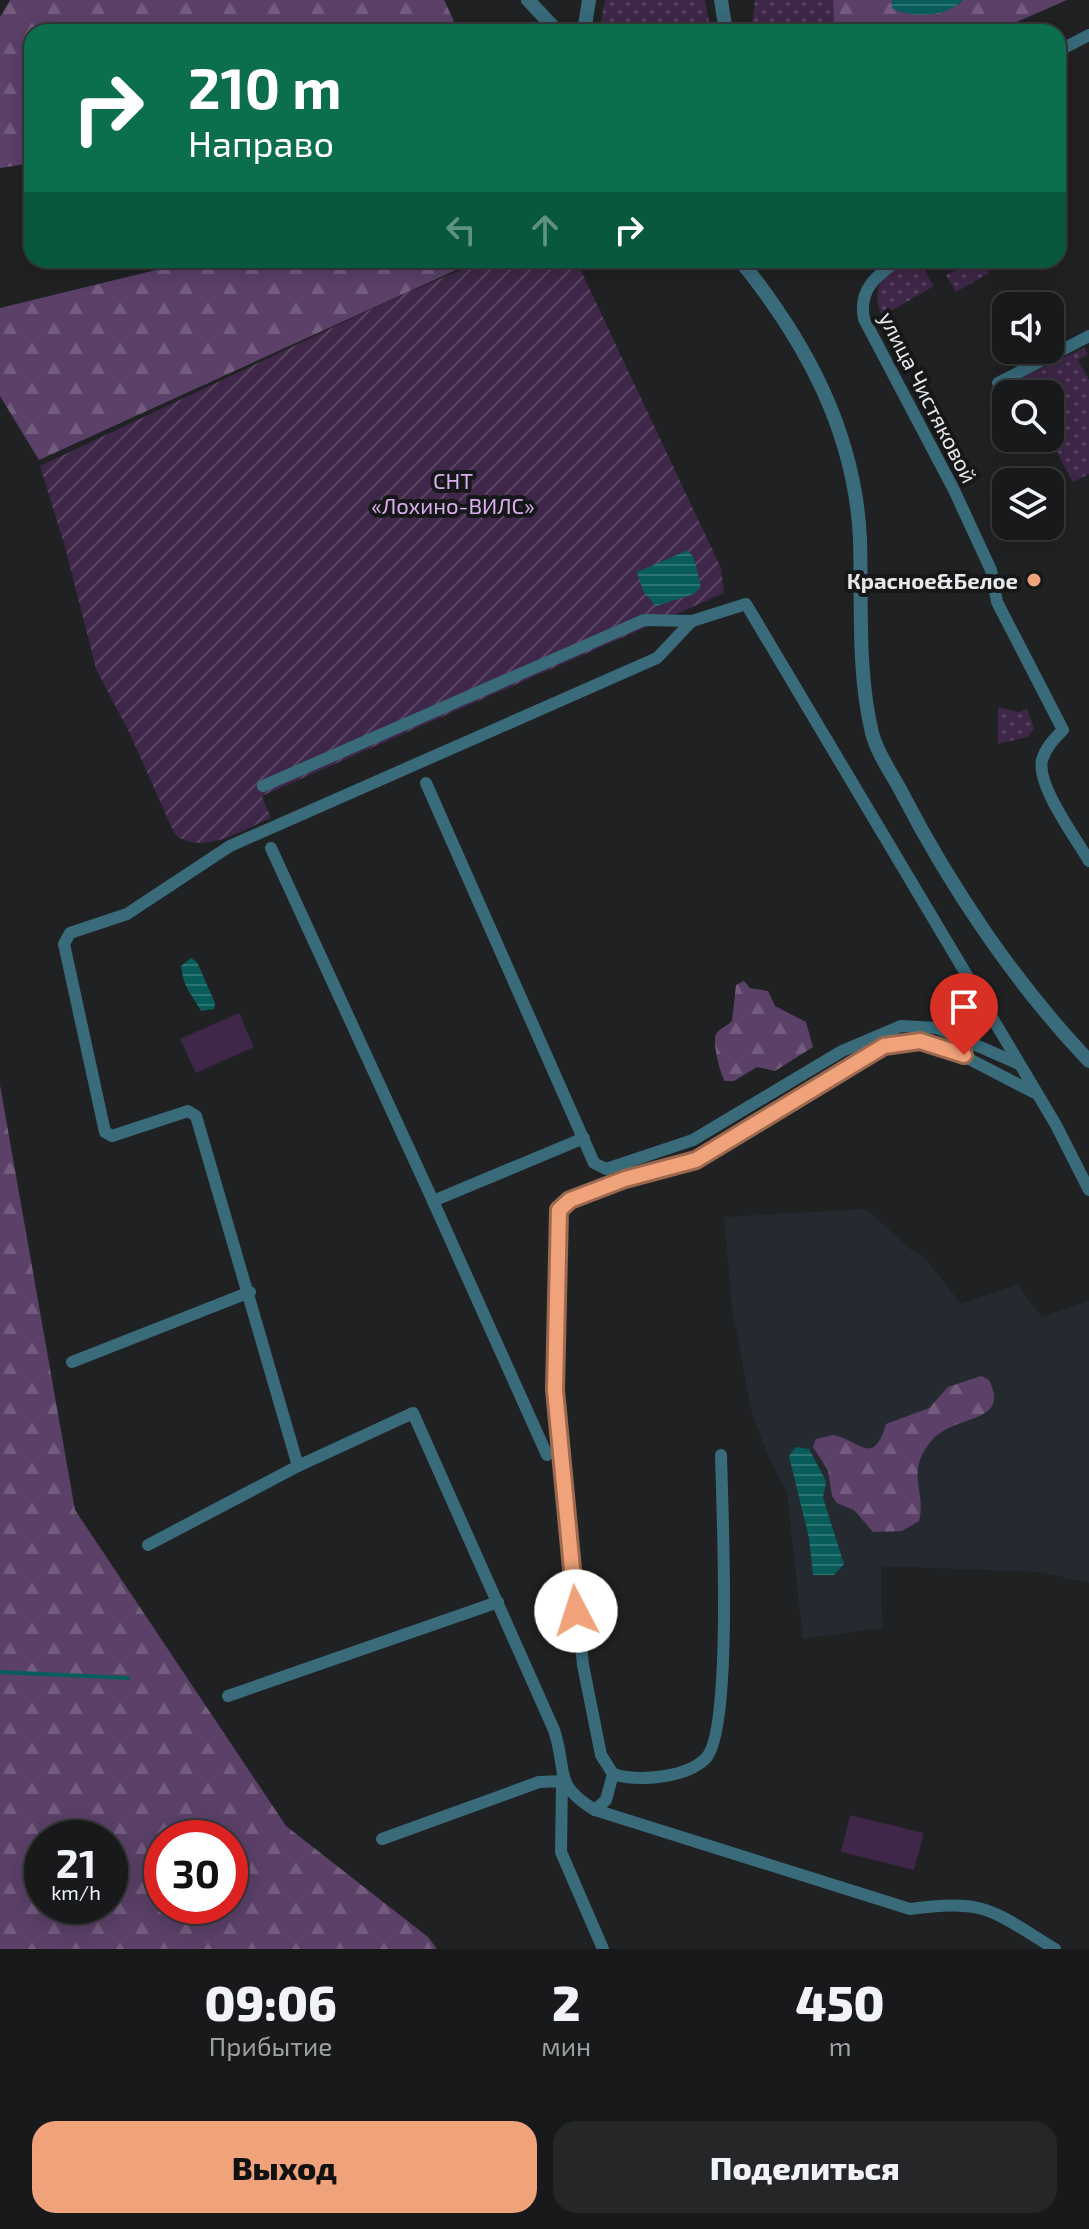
<!DOCTYPE html>
<html lang="ru">
<head>
<meta charset="utf-8">
<style>
	:root { --surface:#17191a; --page:#242627; --text:#f1f3f6; --muted:#9ea0a2; --line:#363839; --accent:#f0a27a }
	body { margin:0; font-family:"Exo 2",sans-serif; background:var(--page); color:var(--text); height:100vh; display:flex; flex-direction:column; font-size:30px; white-space:nowrap }
	* { box-sizing:border-box; margin:0 }
	p { font-size:26px; color:var(--muted) }
	.icon { flex:none; width:44px; height:44px; fill:none; stroke:currentColor; stroke-width:2; stroke-linecap:round; stroke-linejoin:round }
	.map { position:relative; height:1949px; overflow:hidden }
	.side { display:flex; flex-direction:column; background:var(--surface); flex:1 }
	.side>* { flex:none }
	.guide { position:absolute; left:24px; top:24px; width:1042px; height:244px; border-radius:24px; box-shadow:0 4px 20px #0003,0 0 0 2px var(--line); background:#0b6e4f; color:#fff; overflow:hidden }
	.controls { position:absolute; left:992px; top:292px; display:grid; gap:16px }
	.controls a { display:grid; place-items:center; width:72px; height:72px; border-radius:16px; background:var(--surface); box-shadow:0 4px 20px #0003,0 0 0 2px var(--line); font-size:40px }
	.speed { position:absolute; left:24px; top:1820px; display:flex; gap:16px; font-size:40px; font-weight:700; text-align:center }
	.speed>* { display:grid; place-content:center; width:104px; height:104px; border-radius:50%; background:var(--surface); box-shadow:0 4px 20px #0003,0 0 0 2px var(--line); line-height:1 }
	.speed small { font-size:20px; font-weight:400 }
	.speed .limit { border:12px solid #d22; background:#fff; color:#111 }
	.pin { position:absolute; display:grid; place-items:center; width:68px; height:68px; color:#fff; margin:-82px -34px; border-radius:50% 50% 50% 0; rotate:-45deg; box-shadow:0 0 8px #0007 }
	.pin .icon { rotate:45deg }
	.me { position:absolute; width:88px; margin:-44px; rotate:355deg; stroke-linejoin:round; filter:drop-shadow(0 0 6px #0008) }
	.turn { display:flex; align-items:center; gap:28px; height:168px; padding:0 32px; font-size:36px }
	.turn .icon { width:104px; height:104px; stroke-width:2.5 }
	.turn b { display:block; font-size:56px; line-height:68px }
	.lanes { display:flex; align-items:center; height:76px; padding:0 32px; background:#0003; justify-content:center; gap:40px; direction:ltr }
	.lanes .off { opacity:.35 }
	.eta { display:flex; justify-content:space-evenly; align-items:center; height:136px; text-align:center }
	.eta b { font-size:48px; font-weight:800; line-height:56px }
	.cta { display:flex; gap:16px; margin-top:auto; padding:16px 32px }
	.cta a { flex:1; height:92px; border-radius:24px; background:var(--accent); color:#111; font-size:32px; font-weight:800; line-height:92px; text-align:center }
	.cta a+a { background:var(--page); color:var(--text) }
	.map>svg:first-child { display:block }
	.built { fill:#252a31 }
	.grass { fill:url(#grass-dots) }
	.forest { fill:url(#forest-firs); fill-rule:evenodd }
	.garden { fill:url(#garden-furrows) }
	.pitch { fill:#3e2748 }
	.water { fill:url(#water-rules) }
	.lines { fill:none; stroke-linecap:round; stroke-linejoin:round }
	.stream { stroke:#085d5a; stroke-width:4 }
	.minor { stroke:#396b7b; stroke-width:12 }
	.tertiary { stroke:#396b7b; stroke-width:14 }
	.route-casing { stroke:#9c694f; stroke-width:20 }
	.route { stroke:#f0a27a; stroke-width:14 }
	.poi-dot { fill:#f0a27a; stroke:#161719; stroke-width:3 }
	.labels { text-anchor:middle; dominant-baseline:central; stroke-width:8; stroke-linejoin:round; paint-order:stroke }
	.street-label { font-size:22px; fill:#e7e8e9; stroke:#161719 }
	.park-label { font-size:22px; fill:#dbaef0; stroke:#161719 }
	.poi-label { font-size:22px; font-weight:bold; fill:#e7e8e9; stroke:#161719; text-anchor:end }
</style>
</head>
<body>
<div class="map">
<svg width="1089" height="1949" viewBox="0 0 1089 1949">
	<defs>
		<pattern id="grass-dots" width="8" height="8" patternUnits="userSpaceOnUse" patternTransform="scale(2)"><rect width="8" height="8" fill="#3e2748"/><path d="M2 2h.1M6 6h.1" fill="none" stroke="#5a4662" stroke-width="1.8" stroke-linecap="round"/></pattern>
		<pattern id="forest-firs" width="22" height="20" patternUnits="userSpaceOnUse" patternTransform="scale(2)"><rect width="22" height="20" fill="#5b4068"/><path d="M5 1l3.5 6h-7zM16 11l3.5 6h-7z" fill="#735c7e"/></pattern>
		<pattern id="garden-furrows" width="10" height="10" patternUnits="userSpaceOnUse" patternTransform="scale(2)"><rect width="10" height="10" fill="#3e2748"/><path d="M-1 1l2-2M0 10L10 0M9 11l2-2" fill="none" stroke="#5a4662"/></pattern>
		<pattern id="water-rules" width="6" height="5" patternUnits="userSpaceOnUse" patternTransform="scale(2)"><rect width="6" height="5" fill="#085d5a"/><path d="M0 2.5h6" fill="none" stroke="#2c7472"/></pattern>
	</defs>
	<rect width="100%" height="100%" fill="#1f2123"/>
	<!-- built -->
	<polygon class="built" points="866,1209 910,1249 926,1259 961,1304 1017,1285 1042,1317 1089,1301 1089,1583 1041,1572 881,1566 882,1628 803,1639 787,1493 767,1453 751,1410 732,1307 724,1217"/>
	<!-- grass -->
	<g class="grass">
		<polygon points="605,0 705,0 711,32 599,32"/>
		<polygon points="755,0 833,0 834,32 751,32"/>
		<path d="M906,260H919L934,286L882,316C870,288 882,273 906,260Z"/>
		<polygon points="976,260 982,260 989,273 956,292 946,275"/>
		<polygon points="1084,348 1088,354 1078,360 1089,380 1089,474 1073,482 1049,438 1050,394 1028,394 1021,378"/>
		<polygon points="998,707 1019,712 1027,709 1034,728 1028,737 998,744"/>
	</g>
	<!-- forest -->
	<g class="forest">
		<polygon points="10,0 444,0 454,21 435,32 32,32 32,163 0,168 0,17"/>
		<polygon points="833,0 892,0 893,8 958,5 963,0 1067,0 994,32 834,32"/>
		<polygon points="197,260 478,260 39,460 0,396 0,308"/>
		<path d="M744,981L750,988L768,991L775,1006L806,1022L813,1047L775,1071L757,1067L734,1081H725C720,1074 712,1041 716,1034C719,1029 727,1026 732,1021L736,985Z"/>
		<path d="M0,1085L75,1510L286,1826L428,1937L437,1949H0ZM110,1838V1906H42V1838ZM230,1838V1906H162V1838Z"/>
		<path d="M981,1376L989,1380C1011,1425 956,1413 932,1440C904,1473 927,1490 919,1521L902,1531L873,1532L854,1510L837,1503L832,1496L828,1470L813,1447L816,1439L833,1435C860,1440 873,1468 886,1424L929,1408L948,1387Z"/>
	</g>
	<!-- garden -->
	<path class="garden" d="M485,260H576L721,568L724,593L262,796L271,818C241,830 204,856 175,835L129,732L96,669L65,547L40,466L406,293Z"/>
	<!-- pitch -->
	<g class="pitch">
		<polygon points="239,1013 254,1047 196,1073 180,1039"/>
		<polygon points="850,1815 924,1833 914,1870 841,1852"/>
	</g>
	<!-- water -->
	<g class="water">
		<path d="M892,0H963C948,17 911,19 892,8Z"/>
		<polygon points="688,550 694,558 701,587 694,594 656,606 643,591 637,572"/>
		<path d="M191,958L197,962L215,1003L214,1009L201,1011C190,991 184,989 181,966Z"/>
		<polygon points="796,1447 809,1449 826,1481 823,1498 844,1564 834,1575 813,1575 809,1538 789,1456"/>
	</g>
	<g class="lines">
		<!-- stream -->
		<polyline class="stream" points="0,1672 128,1678"/>
		<!-- minor -->
		<g class="minor">
			<polyline points="1058,51 1089,35"/>
			<path d="M899,260C877,275 858,289 864,319L954,490L991,570L997,602L1063,730C1054,739 1046,747 1042,760C1036,785 1076,838 1089,861"/>
			<polyline points="998,383 1089,336"/>
			<polyline points="426,783 594,1163 606,1169 693,1140 842,1051 901,1026 937,1028 1019,1064"/>
			<polyline points="263,786 644,620 692,621 746,604 1056,1125 1089,1190"/>
			<polyline points="271,848 433,1201"/>
			<polyline points="72,1362 250,1292"/>
			<polyline points="547,1455 433,1201 584,1138"/>
			<polyline points="298,1466 196,1116 188,1111 112,1136 105,1132 64,944 70,933 127,914 230,846 657,658 692,621"/>
			<path d="M148,1545L298,1466L413,1413L554,1730C568,1772 552,1784 595,1810L910,1909C987,1899 991,1910 1055,1949"/>
			<polyline points="228,1696 498,1602"/>
			<path d="M613,1774C638,1782 687,1778 706,1758C733,1730 722,1505 721,1455"/>
			<polyline points="595,1810 606,1800 613,1774 601,1755 583,1665 555,1390 559,1210 570,1200 625,1179 696,1160 783,1110 866,1054 903,1041 944,1046 1035,1093"/>
			<polyline points="382,1839 539,1782 562,1781 561,1852 603,1949"/>
		</g>
		<!-- tertiary -->
		<g class="tertiary">
			<polyline points="528,0 558,32"/>
			<polyline points="721,0 726,32"/>
			<polyline points="584,32 589,0"/>
			<path d="M740,260C806,342 855,432 860,539C862,604 857,670 872,733C877,753 892,774 902,793C951,888 1015,983 1089,1061"/>
		</g>
	</g>
	<g class="lines">
		<defs>
			<polyline id="route" points="576,1611 555,1390 559,1210 570,1200 625,1179 696,1160 884,1046 920,1041 964,1055"/>
		</defs>
		<!-- route casing -->
		<use href="#route" class="route-casing"/>
		<!-- route -->
		<use href="#route" class="route"/>
	</g>
	<!-- markers -->
	<circle class="poi-dot" cx="1034" cy="580" r="8"/>
	<g class="labels">
		<!-- street labels -->
		<g class="street-label">
			<text transform="translate(929 397) rotate(63)">улица Чистяковой</text>
		</g>
		<!-- park labels -->
		<g class="park-label">
			<text x="453" y="480">СНТ<tspan x="453" dy="25">«Лохино-ВИЛС»</tspan></text>
		</g>
		<!-- poi labels -->
		<g class="poi-label">
			<text x="1018" y="580">Красное&amp;Белое</text>
		</g>
	</g>
</svg>
<div class="controls">
<a><svg class="icon" aria-label="sound" viewBox="0 0 24 24"><path d="M4 9h4l5-4v14l-5-4H4zM17 9q2 3 0 6"/></svg></a>
<a><svg class="icon" aria-label="search" viewBox="0 0 24 24"><circle cx="10" cy="10" r="6"/><path d="M15 15l6 6"/></svg></a>
<a><svg class="icon" aria-label="layers" viewBox="0 0 24 24"><path d="M12 4l9 5-9 5-9-5zM3 14l9 5 9-5"/></svg></a>
</div>
<div class="speed"><div>21<small>km/h</small></div><div class="limit">30</div></div>
<div class="pin" style="left:964px;top:1055px;background:#d93025"><svg class="icon" aria-label="arrive" viewBox="0 0 24 24"><path d="M6 21V4h12l-3 4 3 4H6"/></svg></div>
<svg class="me" style="left:576px;top:1611px" viewBox="-20 -20 40 40"><circle r="19" fill="#fff"/><path d="M0-13L10 11 0 6-10 11z" fill="#f0a27a"/></svg>
<div class="guide">
<div class="turn"><svg class="icon" aria-label="right" viewBox="0 0 24 24"><path d="M7 20v-9h11M14 6l5 5-5 5"/></svg><div><b>210 m</b>Направо</div></div>
<div class="lanes"><svg class="icon off" aria-label="left" viewBox="0 0 24 24"><path d="M17 20v-9H6M10 6l-5 5 5 5"/></svg><svg class="icon off" aria-label="ahead" viewBox="0 0 24 24"><path d="M12 20V5M6 11l6-6 6 6"/></svg><svg class="icon" aria-label="right" viewBox="0 0 24 24"><path d="M7 20v-9h11M14 6l5 5-5 5"/></svg></div>
</div>
</div>
<section class="side">
<div class="eta">
<div><b>09:06</b><p>Прибытие</p></div>
<div><b>2</b><p>мин</p></div>
<div><b>450</b><p>m</p></div>
</div>
<div class="cta"><a>Выход</a><a>Поделиться</a></div>
</section>
</body>
</html>
